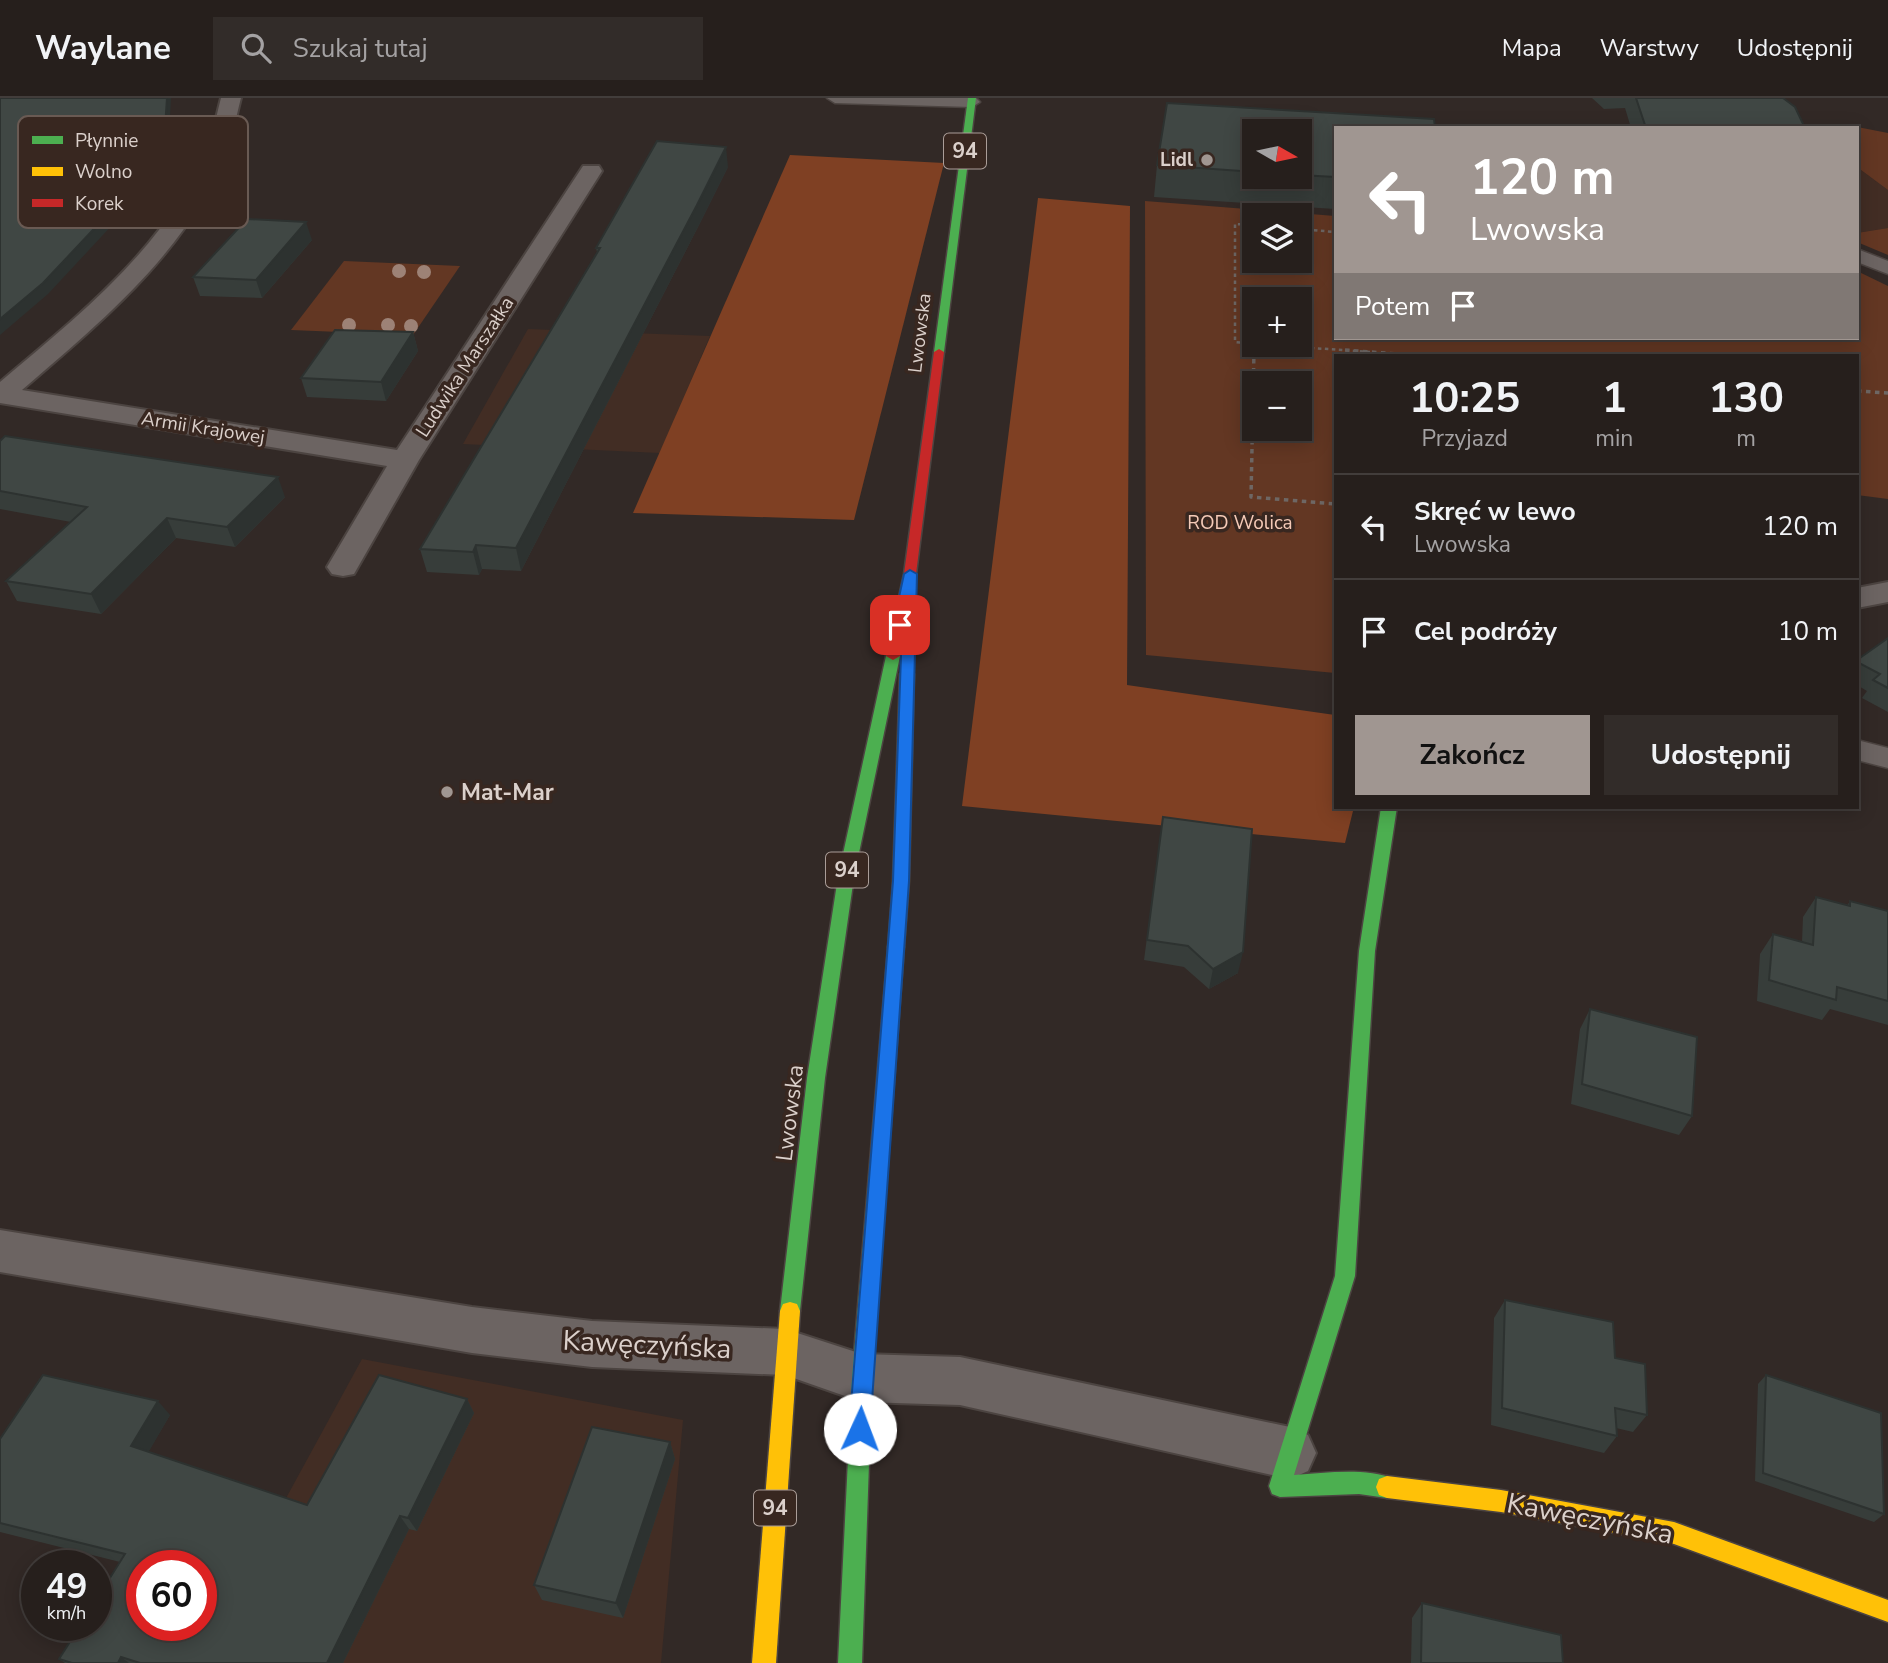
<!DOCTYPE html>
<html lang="pl">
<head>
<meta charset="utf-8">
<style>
	:root { --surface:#261f1c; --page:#322c29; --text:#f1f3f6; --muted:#a4a2a3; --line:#423d3b; --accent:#a09691 }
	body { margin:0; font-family:"Nunito Sans",sans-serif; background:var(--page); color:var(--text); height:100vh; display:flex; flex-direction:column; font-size:26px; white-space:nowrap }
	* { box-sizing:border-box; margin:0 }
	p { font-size:23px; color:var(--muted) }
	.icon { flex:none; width:38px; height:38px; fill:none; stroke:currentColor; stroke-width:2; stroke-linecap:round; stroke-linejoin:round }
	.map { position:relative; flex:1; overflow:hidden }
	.sheet { position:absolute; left:1334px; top:256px; width:525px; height:455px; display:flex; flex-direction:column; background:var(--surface); border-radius:0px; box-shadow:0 4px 18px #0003,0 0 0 2px var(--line) }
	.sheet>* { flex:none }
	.top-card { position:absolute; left:1334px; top:28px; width:525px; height:214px; border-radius:0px; box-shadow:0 4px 18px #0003,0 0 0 2px var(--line); background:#a09691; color:#fff; overflow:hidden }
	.needle { width:46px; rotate:99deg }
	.fabs { position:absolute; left:1242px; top:21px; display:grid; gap:14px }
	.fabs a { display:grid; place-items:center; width:70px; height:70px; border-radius:0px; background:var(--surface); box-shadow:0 4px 18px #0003,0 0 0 2px var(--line); font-size:35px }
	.speed { position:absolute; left:21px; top:1452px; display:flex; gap:14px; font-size:35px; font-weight:700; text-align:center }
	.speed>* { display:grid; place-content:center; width:91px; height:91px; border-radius:50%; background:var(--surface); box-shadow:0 4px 18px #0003,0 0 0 2px var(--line); line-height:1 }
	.speed small { font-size:18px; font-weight:400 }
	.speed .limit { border:10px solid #d22; background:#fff; color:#111 }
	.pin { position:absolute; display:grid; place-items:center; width:60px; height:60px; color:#fff; margin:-30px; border-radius:14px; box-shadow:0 4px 10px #0006 }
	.me { position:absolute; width:77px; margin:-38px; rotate:2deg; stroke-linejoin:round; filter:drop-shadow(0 0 5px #0008) }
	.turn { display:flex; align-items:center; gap:24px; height:147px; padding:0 21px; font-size:32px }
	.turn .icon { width:91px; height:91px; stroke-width:2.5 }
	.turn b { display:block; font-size:49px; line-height:60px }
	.then { display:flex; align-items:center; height:66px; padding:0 21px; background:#0003; gap:14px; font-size:26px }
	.eta { display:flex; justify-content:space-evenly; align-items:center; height:119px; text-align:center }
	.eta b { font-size:42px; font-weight:700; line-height:49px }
	.primary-button { display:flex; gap:14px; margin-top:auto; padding:14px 21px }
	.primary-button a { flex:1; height:80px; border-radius:0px; background:var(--accent); color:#111; font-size:28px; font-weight:700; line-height:80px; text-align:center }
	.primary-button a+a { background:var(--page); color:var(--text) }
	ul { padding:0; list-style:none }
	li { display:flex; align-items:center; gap:21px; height:105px; padding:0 21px; border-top:2px solid var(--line) }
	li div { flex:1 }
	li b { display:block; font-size:26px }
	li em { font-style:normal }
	header { display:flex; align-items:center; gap:42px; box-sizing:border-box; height:98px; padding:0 35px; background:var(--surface); border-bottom:2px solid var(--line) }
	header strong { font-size:33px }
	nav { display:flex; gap:38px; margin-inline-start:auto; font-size:24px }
	.search { width:490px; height:63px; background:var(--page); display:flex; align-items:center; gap:18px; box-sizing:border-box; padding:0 24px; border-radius:0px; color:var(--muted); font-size:26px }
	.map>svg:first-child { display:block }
	.built { fill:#422d24 }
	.green { fill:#633723; fill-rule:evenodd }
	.forest { fill:#7f4023 }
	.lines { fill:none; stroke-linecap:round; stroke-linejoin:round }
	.lane-casing { stroke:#4c4441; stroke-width:3 }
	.street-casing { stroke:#4c4441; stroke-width:4 }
	.fast-casing { stroke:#4c4441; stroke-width:3 }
	.slow-casing { stroke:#4c4441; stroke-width:3 }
	.jam-casing { stroke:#4c4441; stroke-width:3 }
	.path-far1 { stroke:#6e6764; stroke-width:2.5; stroke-dasharray:3.5 3.5; stroke-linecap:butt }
	.path { stroke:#6e6764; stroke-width:3.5; stroke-dasharray:4.5 4.5; stroke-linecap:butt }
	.lane { fill:#6c6462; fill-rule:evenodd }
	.street { fill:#6c6462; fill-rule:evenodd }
	.fast { fill:#4caf50; fill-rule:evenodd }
	.slow { fill:#ffc107; fill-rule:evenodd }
	.jam { fill:#c62828; fill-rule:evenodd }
	.tree { fill:#9d8276 }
	.wall { fill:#373d3a; fill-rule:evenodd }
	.shaded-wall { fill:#2d3230 }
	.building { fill:#404744; stroke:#2d3230; stroke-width:2; fill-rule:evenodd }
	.route { fill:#1a73e8; stroke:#114b97; stroke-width:2 }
	.poi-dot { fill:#a09691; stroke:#382720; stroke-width:2.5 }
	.labels { text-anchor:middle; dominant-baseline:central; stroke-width:7; stroke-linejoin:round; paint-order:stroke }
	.far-poi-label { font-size:19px; font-weight:bold; fill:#dbd0cb; stroke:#382720; text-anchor:end }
	.far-street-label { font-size:19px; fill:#dbd0cb; stroke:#382720 }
	.far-park-label { font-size:19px; fill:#f5cab7; stroke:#382720 }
	.shield { fill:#382720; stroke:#aa9d98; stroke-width:2 }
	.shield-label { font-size:21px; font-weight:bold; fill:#dbd0cb }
	.poi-label { font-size:23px; font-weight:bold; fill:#dbd0cb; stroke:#382720; text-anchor:start }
	.street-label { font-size:23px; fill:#dbd0cb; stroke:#382720 }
	.near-street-label { font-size:28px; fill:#dbd0cb; stroke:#382720 }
	.key { fill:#382720; stroke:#695a53; stroke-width:2 }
	.key-label { font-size:19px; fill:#dbd0cb }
</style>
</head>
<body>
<header>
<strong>Waylane</strong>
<div class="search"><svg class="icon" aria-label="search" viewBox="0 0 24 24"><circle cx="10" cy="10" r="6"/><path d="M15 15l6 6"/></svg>Szukaj tutaj</div>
<nav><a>Mapa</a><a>Warstwy</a><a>Udostępnij</a></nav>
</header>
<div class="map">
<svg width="1888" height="1565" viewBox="0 0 1888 1565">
	<rect width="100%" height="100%" fill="#322926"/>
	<!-- built -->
	<g class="built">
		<polygon points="1857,69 1888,92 1888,130 1857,135"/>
		<polygon points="528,231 710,238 660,355 463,346"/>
		<polygon points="362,1261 683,1322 661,1565 196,1565"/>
	</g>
	<!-- green -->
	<g class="green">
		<polygon points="1842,26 1888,35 1888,92 1857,69 1857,30 1803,29"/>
		<path d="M1145,103L1335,118V240H1857V173L1888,188V401L1857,397V257H1335V575L1146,557ZM1255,117H1300V163H1255ZM1255,201H1300V247H1255ZM1255,285H1300V331H1255Z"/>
		<polygon points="1888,130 1888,157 1857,144 1857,135"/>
		<polygon points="344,163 460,168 413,237 291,232"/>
	</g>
	<!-- forest -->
	<g class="forest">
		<polygon points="790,57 944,65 854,422 633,415"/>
		<polygon points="1038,100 1130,108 1127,587 1335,617 1335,709 1354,709 1345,745 962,708"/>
	</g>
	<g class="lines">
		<defs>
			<g id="lane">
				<polygon points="827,0 976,0 980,4 972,9 835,5"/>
				<polygon points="1857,151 1888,163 1888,176 1857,164"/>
				<polygon points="1857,642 1888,650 1888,670 1857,662"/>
			</g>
			<g id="street">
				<path d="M221,0H241C237,15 234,32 229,46C193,149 102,223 22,292L397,352L583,68H599L602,73L419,362L354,476L343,478L332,476L327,469L387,368L0,305V284C79,217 169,147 208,47C214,32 217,15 221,0Z"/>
				<polygon points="1888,484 1888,504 1857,510 1857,490"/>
				<polygon points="0,1132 472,1209 592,1223 785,1231 862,1256 960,1259 1290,1329 1308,1337 1316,1355 1308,1373 1290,1381 960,1307 862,1304 785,1277 592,1269 472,1255 0,1174"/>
			</g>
			<g id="fast">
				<polygon points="968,0 976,0 944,254 939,257 934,254"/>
				<polygon points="893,554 900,558 854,779 825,980 800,1213 797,1220 790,1222 783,1220 780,1213 807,980 838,779 886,558"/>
				<path d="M1381,709H1397L1375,853L1355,1178L1294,1377C1326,1375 1364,1369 1395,1381L1398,1389L1395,1397L1387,1400L1359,1396L1280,1399L1272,1396L1269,1388L1335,1178L1359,853Z"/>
				<polygon points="896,843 902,845 904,849 872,1280 862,1565 838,1565 852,1280 888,849 890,845"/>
			</g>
			<g id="slow">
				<polygon points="907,572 914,576 909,783 904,849 902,853 890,853 888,849 893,783 900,576"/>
				<polygon points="790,1204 797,1206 800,1213 776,1565 752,1565 780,1213 783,1206"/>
				<polygon points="1387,1378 1501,1392 1674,1424 1888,1502 1888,1524 1674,1446 1501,1414 1387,1400 1379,1397 1376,1389 1379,1381"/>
			</g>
			<polygon id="jam" points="939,251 944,254 916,476 900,558 893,562 886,558 904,476 934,254"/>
		</defs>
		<!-- lane casing -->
		<use href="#lane" class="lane-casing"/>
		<!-- street casing -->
		<use href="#street" class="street-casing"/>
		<!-- fast casing -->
		<use href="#fast" class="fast-casing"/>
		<!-- slow casing -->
		<use href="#slow" class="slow-casing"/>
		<!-- jam casing -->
		<use href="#jam" class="jam-casing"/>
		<!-- path-far1 -->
		<g class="path-far1">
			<polyline points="1300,131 1335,134"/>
			<polyline points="1254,246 1235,244 1235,126 1255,127"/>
			<polyline points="1269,247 1370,254"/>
			<polyline points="1254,254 1254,246"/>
		</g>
		<!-- path -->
		<g class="path">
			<polyline points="1254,252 1251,399 1335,406"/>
			<polyline points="1345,252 1410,257"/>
			<polyline points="1857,293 1888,295"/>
		</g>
		<!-- lane -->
		<use href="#lane" class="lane"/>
		<!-- street -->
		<use href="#street" class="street"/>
		<!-- fast -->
		<use href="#fast" class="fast"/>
		<!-- slow -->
		<use href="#slow" class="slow"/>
		<!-- jam -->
		<use href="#jam" class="jam"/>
	</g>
	<!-- trees -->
	<g class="tree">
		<circle cx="399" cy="173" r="7"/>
		<circle cx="424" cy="174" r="7"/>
		<circle cx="349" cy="227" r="7"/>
		<circle cx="388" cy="227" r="7"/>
		<circle cx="411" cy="228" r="7"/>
	</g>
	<!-- wall -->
	<g class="wall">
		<polygon points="1592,0 1783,0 1805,30 1631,30 1625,10 1604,11"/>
		<path d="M1167,5L1434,21L1435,30H1335V111L1154,99L1157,67ZM1255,33H1300V79H1255Z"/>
		<polygon points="728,69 699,127 521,473 482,471 479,477 427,474 420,451 597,154 596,150"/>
		<polygon points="312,142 262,200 200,198 193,179"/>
		<polygon points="413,234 418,253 386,303 307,299 301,280"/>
		<polygon points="0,343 285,399 235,449 176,440 101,516 17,503 6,483 71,424 0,411"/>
		<polygon points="1888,540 1888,614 1862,600 1867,593 1857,587 1857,562"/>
		<polygon points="1163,719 1238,875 1209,891 1184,869 1144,862"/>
		<polygon points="1816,799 1847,808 1850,803 1888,813 1888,927 1830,911 1822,922 1757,903 1760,856 1773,836 1802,844 1803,819"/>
		<polygon points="1590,911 1692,1018 1679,1037 1571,1006 1580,931"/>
		<polygon points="1505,1202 1647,1317 1633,1334 1616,1330 1617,1338 1604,1355 1491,1327 1494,1220"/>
		<polygon points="1766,1277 1884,1416 1874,1424 1755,1383 1758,1286"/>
		<polygon points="467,1301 474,1315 417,1433 409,1431 343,1565 65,1565 59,1561 120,1464 0,1434 0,1341 170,1317 148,1354 307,1407"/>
		<polygon points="670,1344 675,1361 623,1520 542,1502 534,1487"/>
		<polygon points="1422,1505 1563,1565 1411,1565 1412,1520"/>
	</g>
	<!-- shaded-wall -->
	<g class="shaded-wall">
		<polygon points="167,0 171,0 169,40 151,69 142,95 48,196 0,237 0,221"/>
		<polygon points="726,49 728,69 699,127 521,473 516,450"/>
		<polygon points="306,124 312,142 262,200 256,182"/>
		<polygon points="413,234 418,253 386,303 381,284"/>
		<polygon points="278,379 285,399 235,449 227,429"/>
		<polygon points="167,420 176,440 101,516 91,496"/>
		<polygon points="476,447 482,471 479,477 473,454"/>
		<polygon points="1243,854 1238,875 1209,891 1213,871"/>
		<polygon points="467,1301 474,1315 417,1433 408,1420"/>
		<polygon points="158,1303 170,1317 144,1362 131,1348"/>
		<polygon points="670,1344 675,1361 623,1520 616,1505"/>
		<polygon points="400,1418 409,1431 343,1565 327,1565"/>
		<polygon points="121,1559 129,1565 118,1565"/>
	</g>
	<!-- building -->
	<g class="building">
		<polygon points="0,0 167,0 165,30 148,59 138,84 43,185 0,221"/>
		<polygon points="1636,0 1783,0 1795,9 1805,30 1646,30"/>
		<polygon points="1167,5 1434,21 1435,30 1335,30 1335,79 1300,77 1300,33 1255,33 1255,74 1157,67"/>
		<polygon points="657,43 726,49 697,107 516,450 476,447 473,454 420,451 600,150 596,150"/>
		<polygon points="247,121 306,124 256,182 193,179"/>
		<polygon points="335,232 413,234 381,284 301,280"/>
		<polygon points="5,338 278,379 227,429 167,420 91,496 6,483 87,409 0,393 0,343"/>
		<polygon points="1888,540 1888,590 1873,582 1880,576 1857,564 1857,562"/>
		<polygon points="1163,719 1252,731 1243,854 1213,871 1188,848 1147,842"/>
		<polygon points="1816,799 1850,808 1850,803 1888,813 1888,903 1837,889 1836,902 1769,882 1773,836 1813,847"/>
		<polygon points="1590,911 1697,939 1692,1018 1582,986"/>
		<polygon points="1505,1202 1613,1224 1615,1260 1645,1266 1647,1317 1615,1310 1617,1338 1502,1310"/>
		<path d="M43,1277L158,1303L131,1348L307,1407L379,1277L467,1301L408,1420L400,1418L327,1565H140L121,1559L118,1565H72L59,1561L80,1528H96V1502L125,1456L0,1425V1341ZM142,1468H201V1528H142Z"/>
		<polygon points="1766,1277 1881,1315 1884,1416 1763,1375"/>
		<polygon points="592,1329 670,1344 616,1505 534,1487"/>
		<polygon points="1422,1505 1561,1537 1563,1565 1421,1565"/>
	</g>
	<!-- route -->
	<polygon class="route" points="910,472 917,476 909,783 870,1331 867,1339 860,1342 852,1339 849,1331 893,783 902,530 893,527 904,476"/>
	<!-- markers -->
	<g class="poi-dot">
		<circle cx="1207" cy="62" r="7"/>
		<circle cx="447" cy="694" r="7"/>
	</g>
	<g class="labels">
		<!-- far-poi labels -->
		<g class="far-poi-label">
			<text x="1193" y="62">Lidl</text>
		</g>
		<!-- far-street labels -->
		<g class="far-street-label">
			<text transform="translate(920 235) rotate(-83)">Lwowska</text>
			<text transform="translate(465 269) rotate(-57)">Ludwika Marszałka</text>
			<text transform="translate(203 330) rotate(9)">Armii Krajowej</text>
		</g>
		<!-- far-park labels -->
		<g class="far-park-label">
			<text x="1240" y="425">ROD Wolica</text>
		</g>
		<!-- shield labels -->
		<g class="shield">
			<rect x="944" y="35.5" width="42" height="35" rx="5"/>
			<rect x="826" y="754.5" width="42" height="35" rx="5"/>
			<rect x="754" y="1392.5" width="42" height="35" rx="5"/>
		</g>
		<g class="shield-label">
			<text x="965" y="53">94</text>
			<text x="847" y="772">94</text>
			<text x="775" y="1410">94</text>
		</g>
		<!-- poi labels -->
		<g class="poi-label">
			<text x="461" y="694">Mat-Mar</text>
		</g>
		<!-- street labels -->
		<g class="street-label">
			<text transform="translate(790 1015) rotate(-83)">Lwowska</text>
		</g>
		<!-- near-street labels -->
		<g class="near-street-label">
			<text transform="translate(647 1247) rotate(3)">Kawęczyńska</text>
			<text transform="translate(1590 1421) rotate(11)">Kawęczyńska</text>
		</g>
	</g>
	<!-- legend -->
	<rect x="18" y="18" width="230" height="112" rx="10" class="key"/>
	<rect x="32" y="38" width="31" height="8" fill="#4caf50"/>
	<rect x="32" y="69" width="31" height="9" fill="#ffc107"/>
	<rect x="32" y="101" width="31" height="8" fill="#c62828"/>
	<g class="key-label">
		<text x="75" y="49">Płynnie</text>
		<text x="75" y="80">Wolno</text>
		<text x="75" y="112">Korek</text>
	</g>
</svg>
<div class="fabs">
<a><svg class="needle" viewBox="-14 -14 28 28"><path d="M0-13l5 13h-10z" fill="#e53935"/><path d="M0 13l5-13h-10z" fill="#a4a2a3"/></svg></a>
<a><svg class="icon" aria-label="layers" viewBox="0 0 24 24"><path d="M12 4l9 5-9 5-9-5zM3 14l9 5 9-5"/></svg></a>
<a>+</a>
<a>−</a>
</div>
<div class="speed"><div>49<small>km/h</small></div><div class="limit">60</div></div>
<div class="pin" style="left:900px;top:527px;background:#d93025"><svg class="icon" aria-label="arrive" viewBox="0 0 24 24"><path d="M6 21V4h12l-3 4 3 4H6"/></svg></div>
<svg class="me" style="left:860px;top:1331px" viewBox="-20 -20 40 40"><circle r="19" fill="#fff"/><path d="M0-13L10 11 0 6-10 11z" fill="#1a73e8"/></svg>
<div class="top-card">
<div class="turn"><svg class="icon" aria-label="left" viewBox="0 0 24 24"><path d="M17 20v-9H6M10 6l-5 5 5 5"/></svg><div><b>120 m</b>Lwowska</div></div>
<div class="then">Potem<svg class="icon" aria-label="arrive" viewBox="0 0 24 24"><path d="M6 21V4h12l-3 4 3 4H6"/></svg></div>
</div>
<section class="sheet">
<div class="eta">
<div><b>10:25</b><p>Przyjazd</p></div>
<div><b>1</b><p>min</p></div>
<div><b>130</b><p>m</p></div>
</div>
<ul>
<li><svg class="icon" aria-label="left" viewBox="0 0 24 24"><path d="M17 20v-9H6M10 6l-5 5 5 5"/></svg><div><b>Skręć w lewo</b><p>Lwowska</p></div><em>120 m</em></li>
<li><svg class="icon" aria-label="arrive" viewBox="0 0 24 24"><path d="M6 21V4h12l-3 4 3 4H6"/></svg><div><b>Cel podróży</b></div><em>10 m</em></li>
</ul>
<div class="primary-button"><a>Zakończ</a><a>Udostępnij</a></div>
</section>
</div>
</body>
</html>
